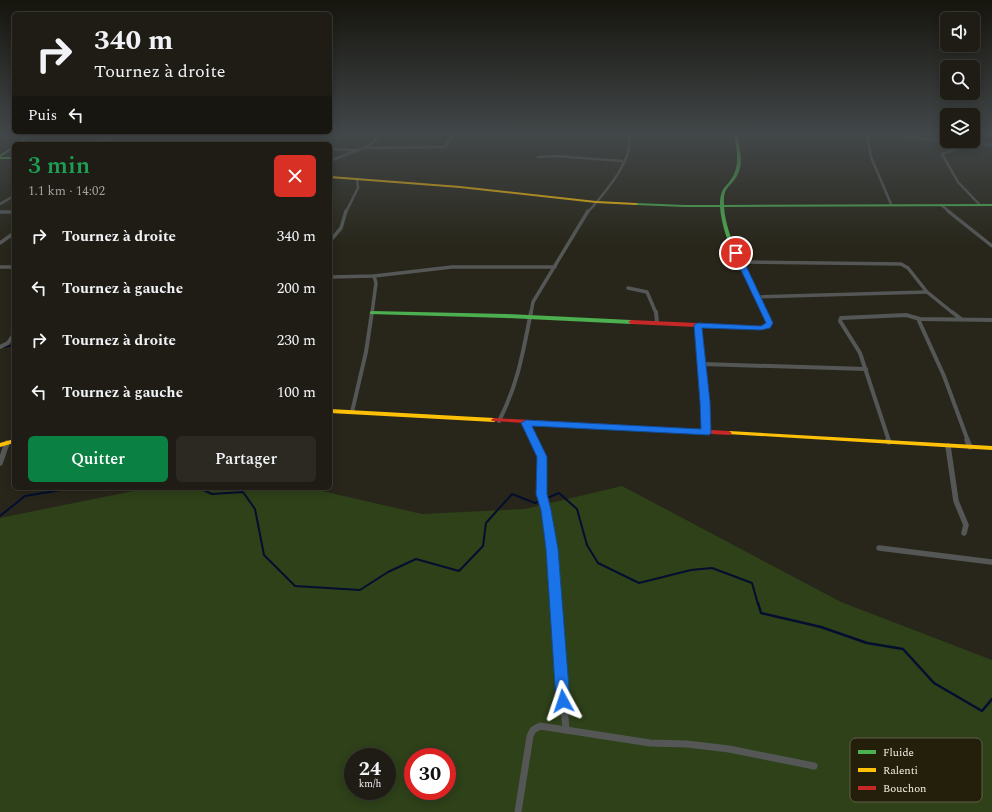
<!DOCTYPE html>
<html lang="fr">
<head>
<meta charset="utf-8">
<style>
	:root { --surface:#1e1c14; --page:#2b2922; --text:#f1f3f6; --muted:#a1a1a0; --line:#3c3a34; --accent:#0b8043 }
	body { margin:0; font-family:Spectral,serif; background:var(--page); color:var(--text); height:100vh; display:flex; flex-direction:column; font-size:15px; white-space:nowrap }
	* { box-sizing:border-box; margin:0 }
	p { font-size:13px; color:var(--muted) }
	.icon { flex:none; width:22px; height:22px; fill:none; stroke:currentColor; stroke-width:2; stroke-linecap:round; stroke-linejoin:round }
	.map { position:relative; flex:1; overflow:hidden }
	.details { position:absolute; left:12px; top:142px; width:320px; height:348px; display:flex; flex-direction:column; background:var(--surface); border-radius:6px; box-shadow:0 2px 10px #0003,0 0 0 1px var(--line) }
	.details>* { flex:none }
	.guide { position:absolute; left:12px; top:12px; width:320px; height:122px; border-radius:6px; box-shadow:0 2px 10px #0003,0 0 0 1px var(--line); background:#1e1c14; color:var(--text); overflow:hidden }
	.tools { position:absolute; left:940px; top:12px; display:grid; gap:8px }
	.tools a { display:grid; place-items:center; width:40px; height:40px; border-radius:6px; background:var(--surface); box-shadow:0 2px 10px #0003,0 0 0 1px var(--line); font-size:20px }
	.speed { position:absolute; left:344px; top:748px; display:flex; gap:8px; font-size:20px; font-weight:700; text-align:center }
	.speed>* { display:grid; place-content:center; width:52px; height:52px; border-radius:50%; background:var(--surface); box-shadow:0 2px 10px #0003,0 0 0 1px var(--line); line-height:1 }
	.speed small { font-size:10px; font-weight:400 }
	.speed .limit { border:6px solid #d22; background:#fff; color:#111 }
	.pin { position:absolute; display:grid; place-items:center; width:34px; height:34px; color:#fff; margin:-17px; border:2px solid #fff; border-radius:50%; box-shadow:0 1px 4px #0007 }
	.me { position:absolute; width:44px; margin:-22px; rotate:355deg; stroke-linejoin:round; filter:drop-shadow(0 0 3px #0008) }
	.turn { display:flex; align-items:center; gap:14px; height:84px; padding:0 16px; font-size:18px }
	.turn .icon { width:52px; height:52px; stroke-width:2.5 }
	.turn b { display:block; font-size:28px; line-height:34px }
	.then { display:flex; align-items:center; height:38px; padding:0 16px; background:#0003; gap:8px; font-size:15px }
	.round { display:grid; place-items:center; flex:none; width:42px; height:42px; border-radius:6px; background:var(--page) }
	.overview { display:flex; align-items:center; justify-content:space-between; height:68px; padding:0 16px }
	h1 { font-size:24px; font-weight:600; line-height:30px; color:#1e9e55 }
	.action { display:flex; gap:8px; margin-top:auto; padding:8px 16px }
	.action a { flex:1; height:46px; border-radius:6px; background:var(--accent); color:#fff; font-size:16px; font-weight:600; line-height:46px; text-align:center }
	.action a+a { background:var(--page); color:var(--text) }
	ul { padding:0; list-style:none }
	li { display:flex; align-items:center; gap:12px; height:52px; padding:0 16px }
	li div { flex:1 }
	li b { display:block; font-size:15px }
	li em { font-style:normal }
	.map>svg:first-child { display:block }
	.green { fill:#2e4119; fill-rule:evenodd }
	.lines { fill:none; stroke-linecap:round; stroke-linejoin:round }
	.stream-far2 { stroke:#040e2f; stroke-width:1.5 }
	.stream-far1 { stroke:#040e2f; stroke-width:2 }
	.stream { stroke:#040e2f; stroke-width:2.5 }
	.street-far4 { stroke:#545756; stroke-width:2.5 }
	.street-far3 { stroke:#545756; stroke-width:3.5 }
	.street-far2 { stroke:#545756; stroke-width:4 }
	.street-far1 { stroke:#545756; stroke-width:5.5 }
	.street { stroke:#545756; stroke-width:7 }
	.fast { fill:#4caf50; fill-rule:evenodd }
	.slow { fill:#ffc107; fill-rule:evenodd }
	.jam { fill:#c62828; fill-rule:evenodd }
	.route { fill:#1a73e8; stroke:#114b97 }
	.key { fill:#241f0a; stroke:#625e4b; stroke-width:1 }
	.key-label { font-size:11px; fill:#f3f0e3 }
</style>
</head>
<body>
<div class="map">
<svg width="992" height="812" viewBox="0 0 992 812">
	<rect width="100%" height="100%" fill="#28261a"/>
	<!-- green -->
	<path class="green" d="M622,486L841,602L992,660V812H0V518L148,488H309L422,514L525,509ZM353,757H387V791H353ZM413,757H447V791H413Z"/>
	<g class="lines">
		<!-- stream-far2 -->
		<polyline class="stream-far2" points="4,347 14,345"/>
		<!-- stream-far1 -->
		<g class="stream-far1">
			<polyline points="199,488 212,494 243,492 255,509 264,555 295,586 360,590 388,572 416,559 459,571 483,546 486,523 512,494 535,503 559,493 577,509 587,545 598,563 639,583 691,570 712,568 752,583 758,604"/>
			<polyline points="0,516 25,496 67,489 121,488"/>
		</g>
		<!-- stream -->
		<polyline class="stream" points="758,603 761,613 821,627 867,643 903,649 934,683 982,711 992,699"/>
		<!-- street-far4 -->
		<g class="street-far4">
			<polyline points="863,133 992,145"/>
			<polyline points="867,133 871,157 891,204"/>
			<polyline points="960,143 958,148 942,154 958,182 980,205"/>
			<polyline points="98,144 114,133"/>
			<polyline points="287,144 289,142"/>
			<polyline points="363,148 374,142 381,133"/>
			<polyline points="330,149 356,150"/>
			<polyline points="538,157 556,156 622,161"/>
			<polyline points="330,161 363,148 445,147 454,133"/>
			<polyline points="0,204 14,196"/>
			<polyline points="941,205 950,212"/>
			<polyline points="0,212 14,212"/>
			<polyline points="346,212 358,188 357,179"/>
			<path d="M588,212C602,196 638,156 628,133"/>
		</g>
		<!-- street-far3 -->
		<g class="street-far3">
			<polyline points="948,211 992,246"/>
			<polyline points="0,212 14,212"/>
			<polyline points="330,241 341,228 346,211"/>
			<polyline points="0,243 14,233"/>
			<polyline points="741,262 901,264 908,268 927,292 953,313"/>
			<polyline points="0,267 14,267"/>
			<polyline points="330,277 374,276 452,267 555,267"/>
			<polyline points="628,288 647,292 656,313"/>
			<polyline points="757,297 927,292"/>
			<polyline points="372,313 376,283 374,276"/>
			<polyline points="531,313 533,302 588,211"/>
		</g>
		<!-- street-far2 -->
		<g class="street-far2">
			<polyline points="656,312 657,323"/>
			<polyline points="952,312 961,319"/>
			<polyline points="920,319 919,321 944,376 968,441"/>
			<polyline points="698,325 705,402 706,433"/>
			<polyline points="0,347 8,343 14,334"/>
			<polyline points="702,364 866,369"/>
			<polyline points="352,412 366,352 372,312"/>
			<path d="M499,421C518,384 523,352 531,312"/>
			<polyline points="526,423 534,441"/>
			<polyline points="889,441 860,353 840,321 841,318 906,315 920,319 992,320"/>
		</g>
		<!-- street-far1 -->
		<g class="street-far1">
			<polyline points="534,440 542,457 541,494 546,510 552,549 556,604"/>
			<polyline points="888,440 889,442"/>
			<polyline points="967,440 970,447"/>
			<polyline points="948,446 956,501 966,525 964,533"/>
			<polyline points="0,463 7,443"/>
			<polyline points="879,548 992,562"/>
		</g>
		<!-- street -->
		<g class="street">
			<polyline points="556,603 566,730"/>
			<polyline points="518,812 530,736 533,730 540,726 650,743 687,744 729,749 814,766"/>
		</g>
		<!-- fast -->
		<g class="fast">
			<polygon points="31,133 34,133 20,144 16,144"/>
			<path d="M734,133H737C739,146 744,161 738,174C731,188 723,185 724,205L992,204V206L724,207C726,233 739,256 750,279V280H746C734,258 722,232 720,207H684L636,205L634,204L636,203L684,205H720C720,185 728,188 734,174C740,161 736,146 734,133Z"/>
			<polygon points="14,146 14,148 0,157 0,155"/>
			<rect x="0" y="157" width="14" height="2"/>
			<polygon points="372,311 506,314 631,320 634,322 631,324 506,318 370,314 370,312"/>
		</g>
		<!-- slow -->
		<g class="slow">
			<polygon points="330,176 460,186 596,201 636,203 638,204 636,205 596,203 460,188 330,178"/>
			<polygon points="330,409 494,418 497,420 494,422 330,413"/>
			<polygon points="729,431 992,446 992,450 727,434 726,433 727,432"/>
			<polygon points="14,439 14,443 0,447 0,443"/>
		</g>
		<!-- jam -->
		<g class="jam">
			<polygon points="746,278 750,278 750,279 773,323 770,328 761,330 631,324 628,322 631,320 761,326 766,326 767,323 746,279"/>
			<polygon points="494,418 729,431 732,433 729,435 492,421 491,420 492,419"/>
		</g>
	</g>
	<!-- sky -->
	<linearGradient id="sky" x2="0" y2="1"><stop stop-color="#16150e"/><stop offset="0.54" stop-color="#424749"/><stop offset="1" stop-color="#424749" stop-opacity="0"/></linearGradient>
	<rect width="992" height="247" fill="url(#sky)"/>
	<!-- route -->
	<polygon class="route" points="734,251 740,253 773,323 770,328 761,330 702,328 710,402 711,433 709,435 532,426 547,457 547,494 551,510 558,549 570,701 568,706 563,708 558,706 556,701 546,549 541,510 536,494 537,457 521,423 526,420 701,429 700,402 694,325 698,323 761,326 766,323 733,253"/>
	<!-- legend -->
	<rect x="850" y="738" width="132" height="64" rx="6" class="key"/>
	<rect x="858" y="750" width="18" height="4" fill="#4caf50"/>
	<rect x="858" y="768" width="18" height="4" fill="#ffc107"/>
	<rect x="858" y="786" width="18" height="4" fill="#c62828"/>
	<g class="key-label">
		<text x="883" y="756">Fluide</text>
		<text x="883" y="774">Ralenti</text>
		<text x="883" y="792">Bouchon</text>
	</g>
</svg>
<div class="tools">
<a><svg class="icon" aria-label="sound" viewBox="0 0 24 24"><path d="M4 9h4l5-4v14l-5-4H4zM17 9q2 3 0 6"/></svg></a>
<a><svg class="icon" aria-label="search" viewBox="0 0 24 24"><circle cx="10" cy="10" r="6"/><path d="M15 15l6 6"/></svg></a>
<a><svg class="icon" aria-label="layers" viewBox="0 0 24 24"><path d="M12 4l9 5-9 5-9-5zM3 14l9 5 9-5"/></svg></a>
</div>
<div class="speed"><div>24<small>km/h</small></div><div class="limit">30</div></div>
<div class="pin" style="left:736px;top:253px;background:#d93025"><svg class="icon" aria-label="arrive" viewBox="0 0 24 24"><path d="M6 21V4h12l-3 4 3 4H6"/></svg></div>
<svg class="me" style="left:563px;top:701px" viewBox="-20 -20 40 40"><path d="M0-17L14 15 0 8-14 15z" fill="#1a73e8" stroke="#fff" stroke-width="4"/></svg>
<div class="guide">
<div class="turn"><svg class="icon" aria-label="right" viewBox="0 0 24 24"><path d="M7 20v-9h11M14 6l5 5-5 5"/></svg><div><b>340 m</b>Tournez à droite</div></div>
<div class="then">Puis<svg class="icon" aria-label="left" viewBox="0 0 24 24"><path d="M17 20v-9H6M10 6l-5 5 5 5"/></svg></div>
</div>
<section class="details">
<div class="overview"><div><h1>3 min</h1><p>1.1 km · 14:02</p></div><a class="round" style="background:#d93025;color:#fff"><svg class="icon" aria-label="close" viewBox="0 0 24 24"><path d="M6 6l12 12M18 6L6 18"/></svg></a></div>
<ul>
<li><svg class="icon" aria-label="right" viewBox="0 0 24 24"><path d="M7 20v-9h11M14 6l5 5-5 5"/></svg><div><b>Tournez à droite</b></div><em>340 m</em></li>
<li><svg class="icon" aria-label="left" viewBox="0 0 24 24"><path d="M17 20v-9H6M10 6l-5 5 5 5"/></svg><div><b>Tournez à gauche</b></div><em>200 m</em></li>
<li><svg class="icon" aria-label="right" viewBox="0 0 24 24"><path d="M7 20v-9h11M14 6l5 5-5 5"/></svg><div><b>Tournez à droite</b></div><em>230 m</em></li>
<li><svg class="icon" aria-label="left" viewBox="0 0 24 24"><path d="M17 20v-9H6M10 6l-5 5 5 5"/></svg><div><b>Tournez à gauche</b></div><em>100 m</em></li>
</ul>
<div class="action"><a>Quitter</a><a>Partager</a></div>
</section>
</div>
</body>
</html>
